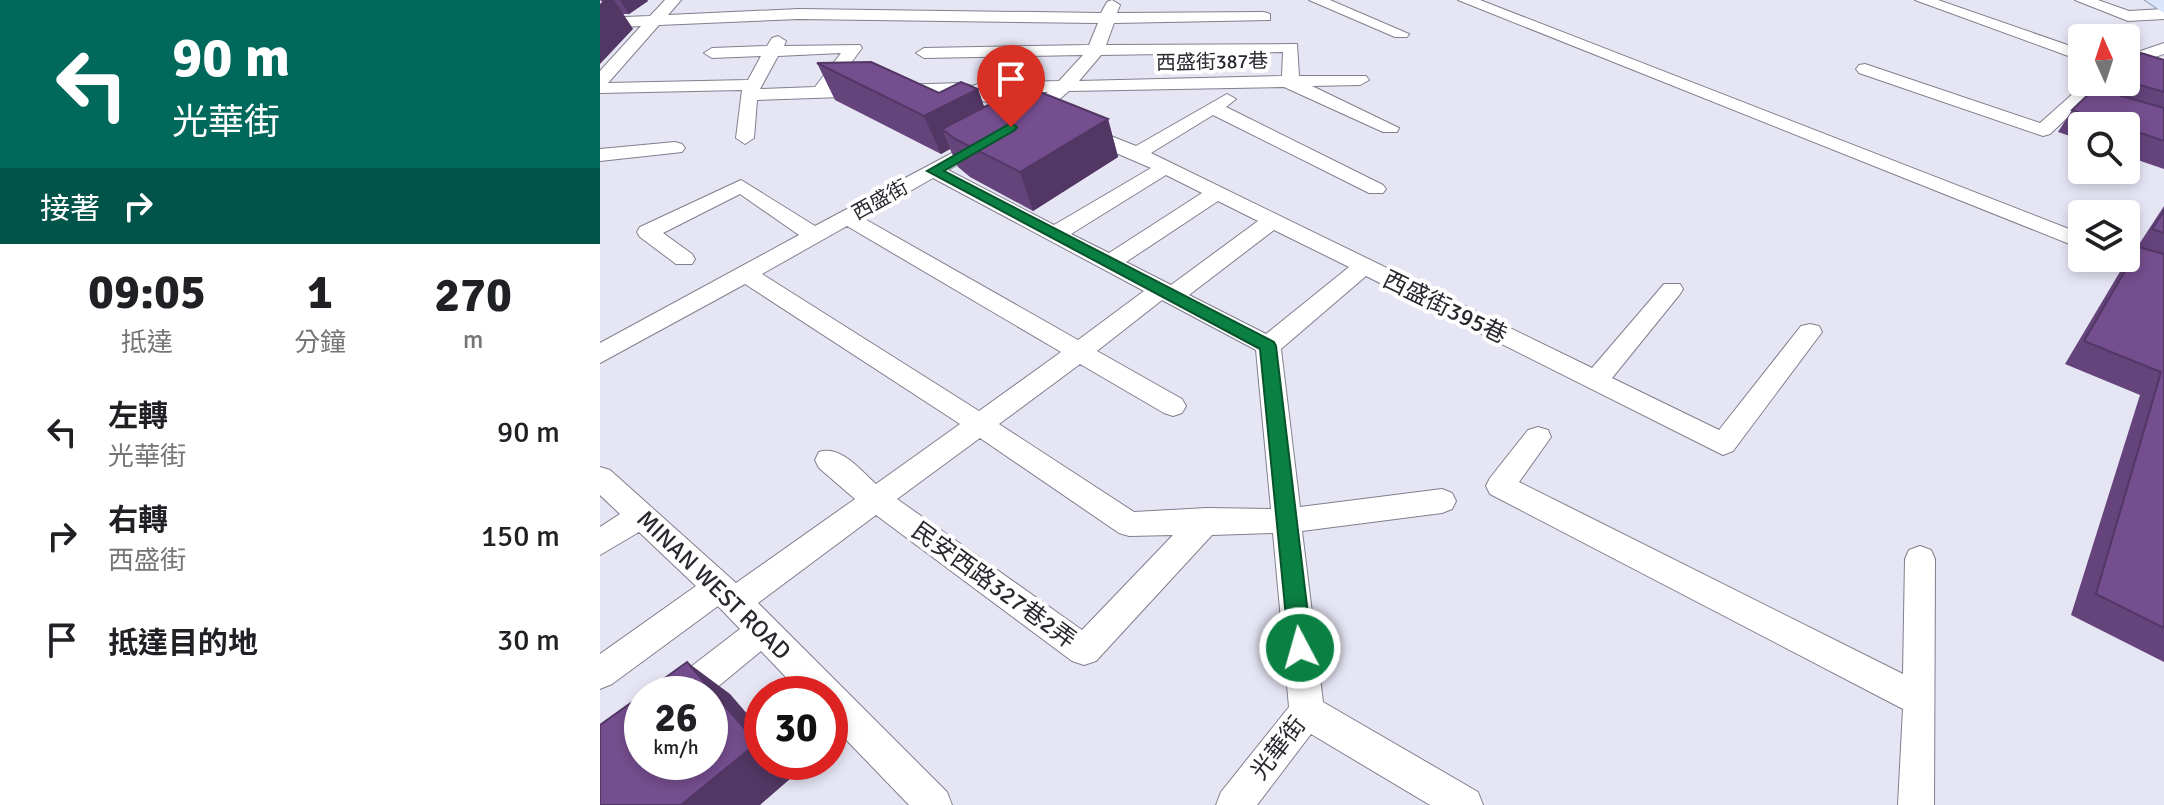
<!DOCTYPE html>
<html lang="zh-TW">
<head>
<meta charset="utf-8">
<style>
	:root { --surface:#fff; --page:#f2f2f2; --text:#202124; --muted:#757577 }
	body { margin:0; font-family:Signika,"Noto Sans TC",sans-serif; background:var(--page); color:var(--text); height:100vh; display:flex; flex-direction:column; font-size:30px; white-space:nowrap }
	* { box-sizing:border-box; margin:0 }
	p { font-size:26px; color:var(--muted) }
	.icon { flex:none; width:44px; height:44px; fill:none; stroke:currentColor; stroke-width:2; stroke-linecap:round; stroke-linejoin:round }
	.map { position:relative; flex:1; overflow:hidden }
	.details { display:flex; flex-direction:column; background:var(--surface); width:600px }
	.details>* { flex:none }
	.banner { background:#00695c; color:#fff; overflow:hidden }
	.needle { width:52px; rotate:357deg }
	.controls { position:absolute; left:1468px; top:24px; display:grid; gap:16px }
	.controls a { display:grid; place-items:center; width:72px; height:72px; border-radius:8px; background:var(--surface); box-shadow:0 4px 12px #0003; font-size:40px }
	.speed { position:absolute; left:24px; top:676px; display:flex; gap:16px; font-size:40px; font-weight:700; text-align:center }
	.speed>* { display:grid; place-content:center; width:104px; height:104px; border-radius:50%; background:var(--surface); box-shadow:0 4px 12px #0003; line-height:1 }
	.speed small { font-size:20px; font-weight:400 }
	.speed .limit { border:12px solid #d22; background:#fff; color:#111 }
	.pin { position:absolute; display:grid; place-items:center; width:68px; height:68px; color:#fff; margin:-82px -34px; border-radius:50% 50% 50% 0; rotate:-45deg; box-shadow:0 0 8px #0007 }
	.pin .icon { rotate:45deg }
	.me { position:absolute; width:88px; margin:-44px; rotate:354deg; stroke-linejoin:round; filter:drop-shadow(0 0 6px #0008) }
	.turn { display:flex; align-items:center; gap:28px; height:168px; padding:0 40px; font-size:36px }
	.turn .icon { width:104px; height:104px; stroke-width:2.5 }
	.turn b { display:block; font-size:56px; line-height:68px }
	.then { display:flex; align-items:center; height:76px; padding:0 40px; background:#0003; gap:16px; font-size:30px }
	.eta { display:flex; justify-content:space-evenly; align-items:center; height:136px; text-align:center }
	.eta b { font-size:48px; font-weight:700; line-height:56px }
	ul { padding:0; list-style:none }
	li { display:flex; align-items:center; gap:24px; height:104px; padding:0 40px }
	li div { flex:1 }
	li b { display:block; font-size:30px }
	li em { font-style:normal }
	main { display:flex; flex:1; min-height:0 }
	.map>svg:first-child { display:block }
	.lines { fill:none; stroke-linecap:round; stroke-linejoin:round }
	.minor-casing { stroke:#807f8d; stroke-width:2 }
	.major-casing { stroke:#8a97b1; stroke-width:2 }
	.minor { fill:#fff; fill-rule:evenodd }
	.major { fill:#d9e5fa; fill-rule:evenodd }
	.wall { fill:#65437b }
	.shaded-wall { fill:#523764 }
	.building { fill:#754e8f; stroke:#523764; stroke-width:2 }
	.route { fill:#0b8043; stroke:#07532c; stroke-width:2 }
	.labels { text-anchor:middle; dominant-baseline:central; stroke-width:8; stroke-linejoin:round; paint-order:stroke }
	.far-street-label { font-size:20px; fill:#28282e; stroke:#fff }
	.street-label { font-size:24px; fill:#28282e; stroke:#fff }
</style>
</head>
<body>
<main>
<section class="details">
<div class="banner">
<div class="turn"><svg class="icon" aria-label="left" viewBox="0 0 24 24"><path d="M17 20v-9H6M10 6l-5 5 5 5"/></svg><div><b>90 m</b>光華街</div></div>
<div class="then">接著<svg class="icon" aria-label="right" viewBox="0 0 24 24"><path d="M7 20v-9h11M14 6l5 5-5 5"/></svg></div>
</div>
<div class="eta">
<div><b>09:05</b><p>抵達</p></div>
<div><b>1</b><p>分鐘</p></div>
<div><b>270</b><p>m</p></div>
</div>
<ul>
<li><svg class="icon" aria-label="left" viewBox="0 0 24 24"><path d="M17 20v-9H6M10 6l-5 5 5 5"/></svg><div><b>左轉</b><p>光華街</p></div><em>90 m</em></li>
<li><svg class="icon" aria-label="right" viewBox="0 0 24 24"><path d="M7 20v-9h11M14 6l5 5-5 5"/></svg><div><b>右轉</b><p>西盛街</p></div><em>150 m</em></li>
<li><svg class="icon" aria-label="arrive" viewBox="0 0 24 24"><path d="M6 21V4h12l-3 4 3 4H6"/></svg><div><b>抵達目的地</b></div><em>30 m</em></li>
</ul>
</section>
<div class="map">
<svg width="1564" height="805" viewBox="0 0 1564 805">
	<rect width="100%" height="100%" fill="#e5e5f4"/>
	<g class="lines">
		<defs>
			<g id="minor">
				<path d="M65,0H81L68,15L199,9L501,13L507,2L512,0L520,5L517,13L664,12L670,14V20L514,23L506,45L697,44L699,76H766L769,80L760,85L712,86L799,128L797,132H783L684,87L469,91L433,122L427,124L418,118L421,114L360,93L157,100L154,138L145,144L136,138L142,90L0,93V71L41,26L0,28V18L50,16ZM199,19L498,23L489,45L324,48L316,53L324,58L483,55L459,81L380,83L373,86L361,83L233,87L262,48L260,45L184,46L186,41L178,36L172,38L167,46L112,48L104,53L112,58L161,56L148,80L8,83L59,25ZM683,52L682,76L479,81L501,55ZM241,53L215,87L160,89L178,56ZM448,92L431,105L394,93Z"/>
				<polygon points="709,0 730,0 809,34 807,37 795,37"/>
				<polygon points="858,0 880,0 1482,234 1482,249"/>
				<polygon points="1315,0 1338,0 1482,50 1482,61"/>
				<polygon points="1475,0 1498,0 1529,11 1564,9 1564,19 1528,21"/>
				<polygon points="1564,43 1564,54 1526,67 1526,56"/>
				<polygon points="1265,64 1440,123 1486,82 1505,82 1450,134 1443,136 1259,73 1256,69 1259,65"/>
				<path d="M627,94L636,99L626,107L783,185L786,189L783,193H769L613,115L551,153L992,368L1064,284H1080L1083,289L1080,294L1012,378L1119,430L1201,326L1210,324L1219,326L1222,332L1133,451L1123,455L766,276L681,349L700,507L842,489L852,493L856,501L852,509L842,513L702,531L723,702L878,792L883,805H830L711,734L657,805H616L621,792L689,707L673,533L612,535L496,661L484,665L472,661L276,515L158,603L347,792L352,805H309L230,723V694H202L161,651L109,694H66L71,682L140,629L118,606L12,684L0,689V654L96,586L39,532L0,555V527L20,514L0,495V467L10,470L136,583L255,499L219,468L215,460L219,452C241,445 260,470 276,484L360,424L145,284L0,363V343L199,235L140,194L63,233L92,254L95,259L92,264H76L40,237L37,232L40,227L141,180L215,226L386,135L395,141L393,145L348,170L454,225L551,168L474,135L472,131L474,127H488L536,146ZM566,175L602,193L509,253L471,234ZM333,178L544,291L478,340L263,218ZM618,201L658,221L571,285L526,262ZM247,226L461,352L379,411L162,274ZM674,230L749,267L666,334L589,295ZM562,300L656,350L671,509L607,508L534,512L399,424L480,364L564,413L573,416L582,413L586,406L582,399L497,351ZM380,438L519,533L529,536L573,535L482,630L297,499Z"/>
				<polygon points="75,142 82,144 85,148 82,152 0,161 0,149"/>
				<polygon points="1526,252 1564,266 1564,281 1515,263 1512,258 1526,258"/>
				<polygon points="938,427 948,430 951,437 919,482 1303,674 1305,559 1309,550 1320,546 1331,550 1335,559 1334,805 1298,805 1303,709 890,494 886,486 890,478 928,430"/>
			</g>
			<polygon id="major" points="1545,0 1564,0 1564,13"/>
		</defs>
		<!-- minor casing -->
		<use href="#minor" class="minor-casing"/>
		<!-- major casing -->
		<use href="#major" class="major-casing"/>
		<!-- minor -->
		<use href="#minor" class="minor"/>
		<!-- major -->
		<use href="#major" class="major"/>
	</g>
	<!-- wall -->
	<g class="wall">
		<polygon points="0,0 47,0 48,1 29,14 23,14 33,29"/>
		<polygon points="1564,60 1564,169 1526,156 1526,126 1482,126 1482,140 1458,132 1472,110 1513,89 1518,82 1526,82 1526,72"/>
		<polygon points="217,63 339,93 378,89 384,107 508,119 518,157 433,211 370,177 358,167 350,149 341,154 235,100"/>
		<polygon points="1564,206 1564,662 1471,615 1540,395 1465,364 1521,270 1535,252 1534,252"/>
	</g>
	<!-- shaded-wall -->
	<g class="shaded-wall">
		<polygon points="4,0 14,0 33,29 0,64 0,4"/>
		<polygon points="20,0 47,0 48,1 29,14"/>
		<polygon points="1522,82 1524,82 1511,102 1501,107 1515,85"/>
		<polygon points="378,89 391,127 342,129 350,149 341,154 324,116"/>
		<polygon points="508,119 518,157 433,211 420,172"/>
		<polygon points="87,662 130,694 162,731 162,762 189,762 198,772 160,805 81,805"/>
	</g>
	<!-- building -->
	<g class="building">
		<polygon points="1541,53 1564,60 1564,92 1526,81 1526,72"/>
		<polygon points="271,62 339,93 361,82 378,89 324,116 217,63"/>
		<polygon points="1497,86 1513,88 1518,95 1564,108 1564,141 1526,128 1526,126 1519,126 1472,110"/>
		<polygon points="430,88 508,119 420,172 355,139 342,129 400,99"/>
		<polygon points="1564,211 1564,233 1552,229"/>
		<polygon points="1539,247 1564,254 1564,628 1496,594 1561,372 1484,341"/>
		<polygon points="87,662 157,743 81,805 0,805 0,725 42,695 42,762 110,762 110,694 43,694"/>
	</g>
	<!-- route -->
	<polygon class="route" points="411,123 417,127 415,130 344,171 674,342 676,346 712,648 708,656 700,659 692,656 689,648 660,349 327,171"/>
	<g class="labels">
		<!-- far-street labels -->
		<g class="far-street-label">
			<text transform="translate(612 62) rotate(-1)">西盛街387巷</text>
			<text transform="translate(280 200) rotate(-29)">西盛街</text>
		</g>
		<!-- street labels -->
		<g class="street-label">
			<text transform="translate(845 307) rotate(26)">西盛街395巷</text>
			<text transform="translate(114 585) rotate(44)">MINAN WEST ROAD</text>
			<text transform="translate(394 585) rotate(36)">民安西路327巷2弄</text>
			<text transform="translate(678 748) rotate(-52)">光華街</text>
		</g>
	</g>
</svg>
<div class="controls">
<a><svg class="needle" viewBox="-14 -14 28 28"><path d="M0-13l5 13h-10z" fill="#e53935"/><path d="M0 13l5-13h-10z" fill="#757577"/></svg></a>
<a><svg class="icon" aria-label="search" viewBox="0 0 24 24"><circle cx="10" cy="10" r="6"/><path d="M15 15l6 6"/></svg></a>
<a><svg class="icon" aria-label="layers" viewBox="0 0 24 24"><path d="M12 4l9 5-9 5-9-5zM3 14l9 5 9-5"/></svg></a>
</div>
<div class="speed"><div>26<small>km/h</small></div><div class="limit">30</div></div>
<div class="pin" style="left:411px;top:127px;background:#d93025"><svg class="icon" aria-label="arrive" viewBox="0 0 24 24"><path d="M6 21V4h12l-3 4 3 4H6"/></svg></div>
<svg class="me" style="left:700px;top:648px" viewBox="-20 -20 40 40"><circle r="17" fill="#0b8043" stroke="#fff" stroke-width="3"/><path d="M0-11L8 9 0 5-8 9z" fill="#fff"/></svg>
</div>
</main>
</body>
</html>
